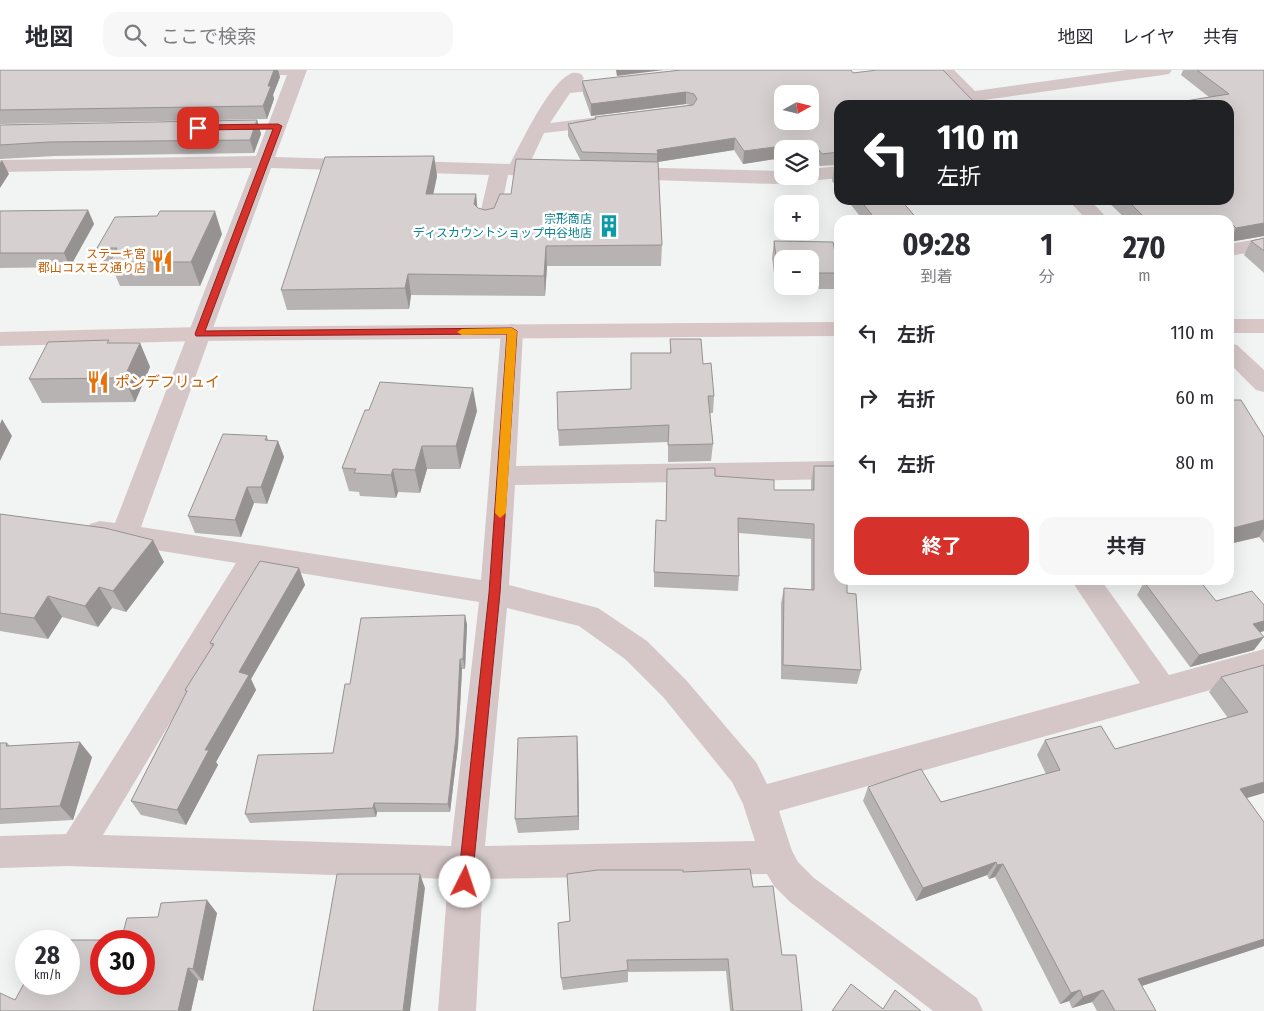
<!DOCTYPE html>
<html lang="ja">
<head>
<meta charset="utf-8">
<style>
	:root { --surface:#fff; --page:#f7f7f7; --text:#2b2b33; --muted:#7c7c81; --line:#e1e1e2; --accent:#d6312a }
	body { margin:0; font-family:"Fira Sans Condensed","Noto Sans JP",sans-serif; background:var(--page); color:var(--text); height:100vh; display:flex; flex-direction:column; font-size:19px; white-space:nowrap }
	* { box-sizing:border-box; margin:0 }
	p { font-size:16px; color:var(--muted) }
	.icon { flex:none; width:28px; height:28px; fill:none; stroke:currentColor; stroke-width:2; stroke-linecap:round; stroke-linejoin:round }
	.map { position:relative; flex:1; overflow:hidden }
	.panel { position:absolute; left:834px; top:145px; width:400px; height:370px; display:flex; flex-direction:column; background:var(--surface); border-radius:15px; box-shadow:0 5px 20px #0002 }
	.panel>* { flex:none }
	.banner { position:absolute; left:834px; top:30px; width:400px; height:105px; border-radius:15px; box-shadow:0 5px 20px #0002; background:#202124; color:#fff; overflow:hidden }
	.needle { width:32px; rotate:82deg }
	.tools { position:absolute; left:774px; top:15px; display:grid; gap:10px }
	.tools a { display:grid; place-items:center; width:45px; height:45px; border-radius:10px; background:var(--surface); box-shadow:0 5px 20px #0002; font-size:25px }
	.speed { position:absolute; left:15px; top:860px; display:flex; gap:10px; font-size:25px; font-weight:700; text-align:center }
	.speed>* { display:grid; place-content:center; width:65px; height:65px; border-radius:50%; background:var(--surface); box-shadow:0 5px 20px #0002; line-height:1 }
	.speed small { font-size:12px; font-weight:400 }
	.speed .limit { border:8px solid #d22; background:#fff; color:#111 }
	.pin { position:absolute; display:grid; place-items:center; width:42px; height:42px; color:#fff; margin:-21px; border-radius:10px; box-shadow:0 2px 8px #0006 }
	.me { position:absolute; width:55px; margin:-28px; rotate:4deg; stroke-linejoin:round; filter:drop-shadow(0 0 4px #0008) }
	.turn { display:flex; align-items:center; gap:18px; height:105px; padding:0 20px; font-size:22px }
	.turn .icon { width:65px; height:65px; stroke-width:2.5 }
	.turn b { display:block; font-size:35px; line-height:42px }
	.eta { display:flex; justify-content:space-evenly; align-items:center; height:85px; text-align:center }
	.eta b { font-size:30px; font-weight:700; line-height:35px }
	.cta { display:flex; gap:10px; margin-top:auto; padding:10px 20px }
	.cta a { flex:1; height:58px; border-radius:15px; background:var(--accent); color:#fff; font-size:20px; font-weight:700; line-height:58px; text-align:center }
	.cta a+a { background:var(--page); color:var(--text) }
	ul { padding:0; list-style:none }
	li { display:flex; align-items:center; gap:15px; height:65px; padding:0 20px }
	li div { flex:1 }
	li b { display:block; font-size:19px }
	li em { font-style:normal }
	header { display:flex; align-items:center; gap:30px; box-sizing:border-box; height:70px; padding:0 25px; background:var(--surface); border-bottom:1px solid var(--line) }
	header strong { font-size:24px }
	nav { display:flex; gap:28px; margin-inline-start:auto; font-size:18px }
	.search { width:350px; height:45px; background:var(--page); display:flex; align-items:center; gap:12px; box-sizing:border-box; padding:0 18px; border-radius:15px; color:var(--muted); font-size:19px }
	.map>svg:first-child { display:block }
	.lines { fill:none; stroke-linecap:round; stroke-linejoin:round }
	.street { fill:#d5c7c8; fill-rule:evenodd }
	.secondary { fill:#d9c7c7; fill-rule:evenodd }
	.wall { fill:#b8b3b3; fill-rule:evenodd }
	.shaded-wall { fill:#969292 }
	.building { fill:#d6d0d0; stroke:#969292; fill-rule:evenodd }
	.route { fill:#d6312a; stroke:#8b201b }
	.slow { fill:#f59e0b }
	.labels { text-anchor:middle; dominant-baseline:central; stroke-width:5; stroke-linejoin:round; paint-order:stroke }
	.far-culture-label { font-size:12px; fill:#0d838f; stroke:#fff; text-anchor:end }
	.far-food-label { font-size:12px; fill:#c56008; stroke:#fff; text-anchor:end }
	.food-label { font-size:15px; fill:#c56008; stroke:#fff; text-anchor:start }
</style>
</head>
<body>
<header>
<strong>地図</strong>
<div class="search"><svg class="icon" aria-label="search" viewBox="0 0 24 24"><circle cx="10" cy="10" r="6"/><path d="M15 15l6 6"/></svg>ここで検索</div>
<nav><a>地図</a><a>レイヤ</a><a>共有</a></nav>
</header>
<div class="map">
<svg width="1264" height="941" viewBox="0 0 1264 941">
	<rect width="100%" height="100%" fill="#f2f4f3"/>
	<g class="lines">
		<!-- street -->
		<g class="street">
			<path d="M232,0H307L275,87L510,94C522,71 548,15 570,4C573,2 577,3 581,4L584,8L581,12L620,8L626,9L629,13L626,17L620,18L570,23L550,53L606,46L612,47L615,51L612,55L606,56L544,63L529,95L559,97L562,101L559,105L552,107L508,105L498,153L495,157L488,159L481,157L478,153L489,105L271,98L141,457L481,510L501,261L504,256L512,254L520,256L523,261L516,396L839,391V409L515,415L509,515L598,538L647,571L686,610L756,692L767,714L1140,613L1071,510H1101L1169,605L1264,579V605L779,741L792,781L798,792L814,808L977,928L983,941H933L790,832L774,816L767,804L483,809L476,941H438L448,809L68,796L0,798V766L66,764L236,493L100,471L90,468L86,461L90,454L100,451L115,453L252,98L0,102V90L256,86L287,5L240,6L234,5ZM263,497L479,532L451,776L103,765ZM507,538L579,556L625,589L664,628L732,712L743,734L755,771L485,776Z"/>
			<polygon points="935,0 954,0 975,21 1126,0 1172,0 1169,4 1163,5 984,30 988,35 969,35"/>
			<polygon points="839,96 839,108 810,111 803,109 795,112 774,114 622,109 615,107 612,103 615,99 622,97 782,101 782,106 810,106 810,99"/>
			<polygon points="1068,130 1090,130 1109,150 1087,150"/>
			<polygon points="1264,168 1264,180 1229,186 1229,174"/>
			<polygon points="1229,273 1237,275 1264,300 1264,322 1256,320 1229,293"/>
		</g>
		<!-- secondary -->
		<g class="secondary">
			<rect x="1229" y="249" width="35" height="14"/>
			<polygon points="839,252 839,266 200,271 0,276 0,262 200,257"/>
		</g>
	</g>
	<!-- wall -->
	<g class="wall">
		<polygon points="0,0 278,0 280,7 273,25 274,29 267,49 0,54"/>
		<polygon points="1183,0 1264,0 1264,166 1229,172 1229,150 1127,150 1106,130 1229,130 1209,27 1181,5"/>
		<polygon points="582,11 839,35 839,95 820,96 817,92 810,94 810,79 782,79 782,88 743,94 734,80 658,92 662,175 661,196 547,196 545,226 411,225 409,239 287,240 281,220 434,86 437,106 433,124 476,124 477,138 485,140 494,138 511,124 581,91 568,66 568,54 595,50 595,47 690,35 686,34 591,46 583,23"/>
		<polygon points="257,50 261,64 254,83 55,86 0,89 0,55"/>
		<polygon points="839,97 839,120 832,111 834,98"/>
		<polygon points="847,130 901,130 918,150 863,150"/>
		<polygon points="88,140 94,154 70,197 0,198 0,141"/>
		<polygon points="222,164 200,216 120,216 114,202 108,202 97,178"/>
		<polygon points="1264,168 1264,203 1244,185 1251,171"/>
		<path d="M774,171L839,201L836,219H776L772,188ZM782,189H810V216H782Z"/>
		<polygon points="670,269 703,294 714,326 713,343 710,343 713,374 711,391 668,392 668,372 559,376 558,360 631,319 670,283"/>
		<polygon points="140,273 150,297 135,332 42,333 29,309"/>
		<polygon points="1229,330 1264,367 1264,473 1259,467 1229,474"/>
		<polygon points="477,341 460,399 427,399 420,423 398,422 396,428 360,426 359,422 349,421 342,398"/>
		<polygon points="267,366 268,370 278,371 284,387 267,434 254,433 241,467 195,463 188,446"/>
		<polygon points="814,396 847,523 861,600 857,614 781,609 781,533 784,518 811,520 811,469 739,463 739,506 738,521 654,517 654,502 666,451 715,406 774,420 811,420 811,411"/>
		<polygon points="0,444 164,492 126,542 112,538 98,557 62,547 48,569 0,561"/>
		<polygon points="299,498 305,515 251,609 256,620 216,692 218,695 186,755 141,745 131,731 186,623 185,620 212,577 210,573"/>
		<polygon points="1144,512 1216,531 1264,535 1264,561 1260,562 1254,580 1190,597 1137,525"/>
		<polygon points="465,545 467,555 465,599 462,599 458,676 450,742 377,742 376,747 250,753 245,744 333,683 350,614"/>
		<polygon points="1264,595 1247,728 1264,752 1264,876 1142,916 1156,941 1097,941 1092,932 1072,938 1069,931 1060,934 995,807 989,809 987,805 916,831 863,731 868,717 941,732 1046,704 1037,685 1045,670 1115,679 1228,648 1209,622 1221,607"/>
		<polygon points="577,666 578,681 579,760 518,763 515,749"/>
		<polygon points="0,673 7,673 10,676 92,687 73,750 0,754"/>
		<polygon points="683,802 753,817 782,885 802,941 730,941 726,901 628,902 628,912 563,920 561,908 570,851"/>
		<polygon points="217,843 203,911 198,910 191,941 0,941 121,870 158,847"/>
	</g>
	<!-- shaded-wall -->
	<g class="shaded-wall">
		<polygon points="274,0 278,0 280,7 273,25 274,29 267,49 263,36 268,16"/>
		<polygon points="616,0 664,0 617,6"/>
		<polygon points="686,22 686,34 591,46 591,34"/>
		<polygon points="257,50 261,64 254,83 250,70"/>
		<polygon points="735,68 734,80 657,92 657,80"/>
		<polygon points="790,75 789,79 782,79 782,88 743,94 744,81"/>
		<polygon points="819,80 817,92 810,94 810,81"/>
		<polygon points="434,86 437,106 429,145 426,124"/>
		<polygon points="2,90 9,104 0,118 0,93"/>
		<polygon points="476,124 478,144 474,134"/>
		<polygon points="88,140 94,154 70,197 64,183"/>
		<polygon points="215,141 222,164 200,216 191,192"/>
		<polygon points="1223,146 1221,150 1198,150"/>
		<polygon points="1264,153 1264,166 1229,172 1236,158"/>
		<polygon points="546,176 547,196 545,226 544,206"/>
		<polygon points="408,204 411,225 409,239 405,218"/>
		<polygon points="140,273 150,297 135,332 124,308"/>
		<polygon points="473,318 477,341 460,399 456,376"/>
		<polygon points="2,349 12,366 0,391 0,354"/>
		<polygon points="278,371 284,387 267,434 261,417"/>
		<polygon points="422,376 427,399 420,423 415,400"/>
		<polygon points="393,399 398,422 396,428 391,405"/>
		<polygon points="247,417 254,433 241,467 235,450"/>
		<polygon points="1264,450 1264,459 1259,467 1229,474 1229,459"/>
		<polygon points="153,470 164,492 126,542 113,521"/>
		<polygon points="299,498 305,515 251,609 256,620 216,692 218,695 186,755 177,740 205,680 239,602"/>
		<polygon points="99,517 112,538 98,557 85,536"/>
		<polygon points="48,526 62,547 48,569 34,548"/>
		<polygon points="465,545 467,555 465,599 463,589"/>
		<polygon points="1264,551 1264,561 1244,567 1253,554"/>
		<polygon points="1264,567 1254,580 1190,597 1199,585"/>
		<polygon points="460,589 462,599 458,676 450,742 448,734"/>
		<polygon points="577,666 578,681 579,760 578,746"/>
		<polygon points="80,672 92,687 73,750 60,736"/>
		<polygon points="1264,712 1264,723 1227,734 1240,719"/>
		<polygon points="374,733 377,742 376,747 373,738"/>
		<polygon points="996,792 987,805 916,831 923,818"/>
		<polygon points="1003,794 995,807 989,809 997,795"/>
		<polygon points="420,804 425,818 410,941 403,941"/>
		<polygon points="207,830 217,843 203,911 193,899"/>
		<polygon points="1264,869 1264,876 1126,921 1138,909"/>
		<polygon points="188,898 198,910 191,941 178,941"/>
		<polygon points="1080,920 1069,931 1060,934 1071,923"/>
		<polygon points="1103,920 1092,932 1072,938 1083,927"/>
	</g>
	<!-- building -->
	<g class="building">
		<polygon points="0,0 274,0 268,16 271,16 263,36 0,40"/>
		<path d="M681,0H851L853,3L877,0H943L977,35H839V82L822,84L819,80L810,81V79H793L790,75L744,81L735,68L657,80L658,84L582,82L568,54L596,49L595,47L693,35L697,29L694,24L686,22L591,34L582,11ZM782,24H810V51H782Z"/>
		<polygon points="1197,0 1264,0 1264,153 1236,158 1229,151 1229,150 1227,150 1223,146 1198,150 1147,150 1127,130 1229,130 1229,35 1160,35 1229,24"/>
		<polygon points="257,50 250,70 49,72 0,75 0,55"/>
		<polygon points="434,86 426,124 476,124 474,134 478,138 485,140 494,138 500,124 511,124 516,89 658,92 662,175 546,176 544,206 408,204 405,218 281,220 325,87"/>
		<polygon points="839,97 839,105 834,98"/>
		<polygon points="860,130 901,130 918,150 876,150"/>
		<polygon points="88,140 64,183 0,183 0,141"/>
		<polygon points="160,141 215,141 191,192 110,192 117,178 97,178 115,147 157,146"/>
		<polygon points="990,149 991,150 973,150"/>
		<polygon points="1264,168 1264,181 1251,171"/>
		<polygon points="774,171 833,172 839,203 810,203 810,189 782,189 782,202 778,202"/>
		<polygon points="670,269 701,269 703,294 711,293 714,326 708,326 713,374 668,375 669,355 558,360 557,322 631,319 631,283 671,283"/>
		<polygon points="109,270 107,273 140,273 124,308 29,309 48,272"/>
		<polygon points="380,312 473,318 456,376 422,376 415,400 393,399 391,405 354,403 356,399 342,398 365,340 369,340"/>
		<polygon points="1229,330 1241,330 1264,367 1264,450 1229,459"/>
		<polygon points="223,364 267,366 265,370 278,371 261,417 247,417 235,450 188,446"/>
		<polygon points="814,396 835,396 839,426 839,510 847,510 847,523 856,524 861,600 783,595 784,518 814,520 814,454 738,448 739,506 654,502 656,450 666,451 667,399 715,398 715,406 774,410 774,420 814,420"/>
		<polygon points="0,444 105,458 153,470 113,521 99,517 85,536 48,526 34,548 0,543"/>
		<polygon points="260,491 299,498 239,602 249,605 205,680 209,680 177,740 131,731 187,621 185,620 214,574 210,573"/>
		<polygon points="1152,510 1199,510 1216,531 1252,521 1264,535 1264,551 1253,554 1264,567 1199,585 1144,512"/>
		<polygon points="465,545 463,589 460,589 456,667 448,734 374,733 373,738 245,744 258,685 333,683 345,614 350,614 361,548"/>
		<polygon points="1264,595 1264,712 1240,719 1264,752 1264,869 1138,909 1156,941 1115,941 1103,920 1083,927 1080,920 1071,923 1003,794 997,795 996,792 923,818 868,717 921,699 941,732 1060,700 1045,670 1101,656 1115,679 1248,642 1221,607"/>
		<polygon points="577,666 578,746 515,749 518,668"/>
		<polygon points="80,672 60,736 0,739 0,673 7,673 6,676"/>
		<polygon points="750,799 753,817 773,816 782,885 796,885 802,941 733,941 728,889 627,890 628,900 561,908 558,853 570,851 567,804 598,800 683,800 683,802"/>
		<polygon points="337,804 420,804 403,941 313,941"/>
		<path d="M207,830L193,899L188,898L178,941H0V923L15,930L26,910V914H69V871H49V870H121L127,848L158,847L161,833ZM101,871H144V914H101Z"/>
		<polygon points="851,914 883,939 895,920 921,941 832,941"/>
	</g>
	<!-- route -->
	<polygon class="route" points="278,54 282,56 205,261 512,258 517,261 500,523 472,812 470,817 465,819 460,817 458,812 489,523 507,264 196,266 195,264 273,59 198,60 195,58 198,55"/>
	<!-- slow -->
	<polygon class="slow" points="512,258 517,261 506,443 500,448 495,443 507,264 462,265 457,262 462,259"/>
	<!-- icons -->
	<defs>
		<symbol id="building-bare" viewBox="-9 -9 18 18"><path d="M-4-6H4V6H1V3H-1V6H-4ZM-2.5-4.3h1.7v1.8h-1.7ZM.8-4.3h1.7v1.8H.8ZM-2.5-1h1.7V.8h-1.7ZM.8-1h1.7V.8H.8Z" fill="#0f9aa8" stroke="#fff" stroke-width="2.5" paint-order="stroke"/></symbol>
		<symbol id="restaurant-bare" viewBox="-9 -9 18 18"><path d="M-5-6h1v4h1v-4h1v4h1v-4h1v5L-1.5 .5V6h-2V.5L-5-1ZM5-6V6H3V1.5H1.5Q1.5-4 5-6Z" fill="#e8710a" stroke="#fff" stroke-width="2.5" paint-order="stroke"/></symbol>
	</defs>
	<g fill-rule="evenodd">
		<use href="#building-bare" x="593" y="140" width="32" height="32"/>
		<use href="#restaurant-bare" x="146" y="175" width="32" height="32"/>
		<use href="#restaurant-bare" x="82" y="296" width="32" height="32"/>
	</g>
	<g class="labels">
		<!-- far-culture labels -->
		<g class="far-culture-label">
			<text x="592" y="149">宗形商店<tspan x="592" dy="14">ディスカウントショップ中谷地店</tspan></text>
		</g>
		<!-- far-food labels -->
		<g class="far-food-label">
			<text x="146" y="184">ステーキ宮<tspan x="146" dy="14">郡山コスモス通り店</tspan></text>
		</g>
		<!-- food labels -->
		<g class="food-label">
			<text x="115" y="312">ポンデフリュイ</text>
		</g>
	</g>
</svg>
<div class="tools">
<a><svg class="needle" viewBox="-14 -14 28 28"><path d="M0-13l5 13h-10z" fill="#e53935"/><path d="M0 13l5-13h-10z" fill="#7c7c81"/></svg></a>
<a><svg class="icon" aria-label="layers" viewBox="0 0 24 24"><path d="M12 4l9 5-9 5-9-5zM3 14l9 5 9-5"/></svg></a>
<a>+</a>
<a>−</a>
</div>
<div class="speed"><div>28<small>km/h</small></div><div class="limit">30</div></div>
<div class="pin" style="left:198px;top:58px;background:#d93025"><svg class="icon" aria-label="arrive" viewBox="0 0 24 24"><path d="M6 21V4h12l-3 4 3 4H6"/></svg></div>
<svg class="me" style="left:465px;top:812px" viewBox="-20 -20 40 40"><circle r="19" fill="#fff"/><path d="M0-13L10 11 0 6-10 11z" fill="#d6312a"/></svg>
<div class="banner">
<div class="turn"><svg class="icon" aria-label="left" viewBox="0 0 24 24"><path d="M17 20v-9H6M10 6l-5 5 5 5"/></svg><div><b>110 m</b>左折</div></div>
</div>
<section class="panel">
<div class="eta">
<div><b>09:28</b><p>到着</p></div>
<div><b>1</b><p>分</p></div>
<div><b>270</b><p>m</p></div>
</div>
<ul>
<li><svg class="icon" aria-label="left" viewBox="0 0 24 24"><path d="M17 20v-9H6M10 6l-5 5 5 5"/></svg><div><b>左折</b></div><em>110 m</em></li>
<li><svg class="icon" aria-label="right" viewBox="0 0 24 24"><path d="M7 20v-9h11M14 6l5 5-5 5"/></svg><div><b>右折</b></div><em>60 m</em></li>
<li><svg class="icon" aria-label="left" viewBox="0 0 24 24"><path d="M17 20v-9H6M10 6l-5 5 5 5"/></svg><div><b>左折</b></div><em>80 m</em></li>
</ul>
<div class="cta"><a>終了</a><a>共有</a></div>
</section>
</div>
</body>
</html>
